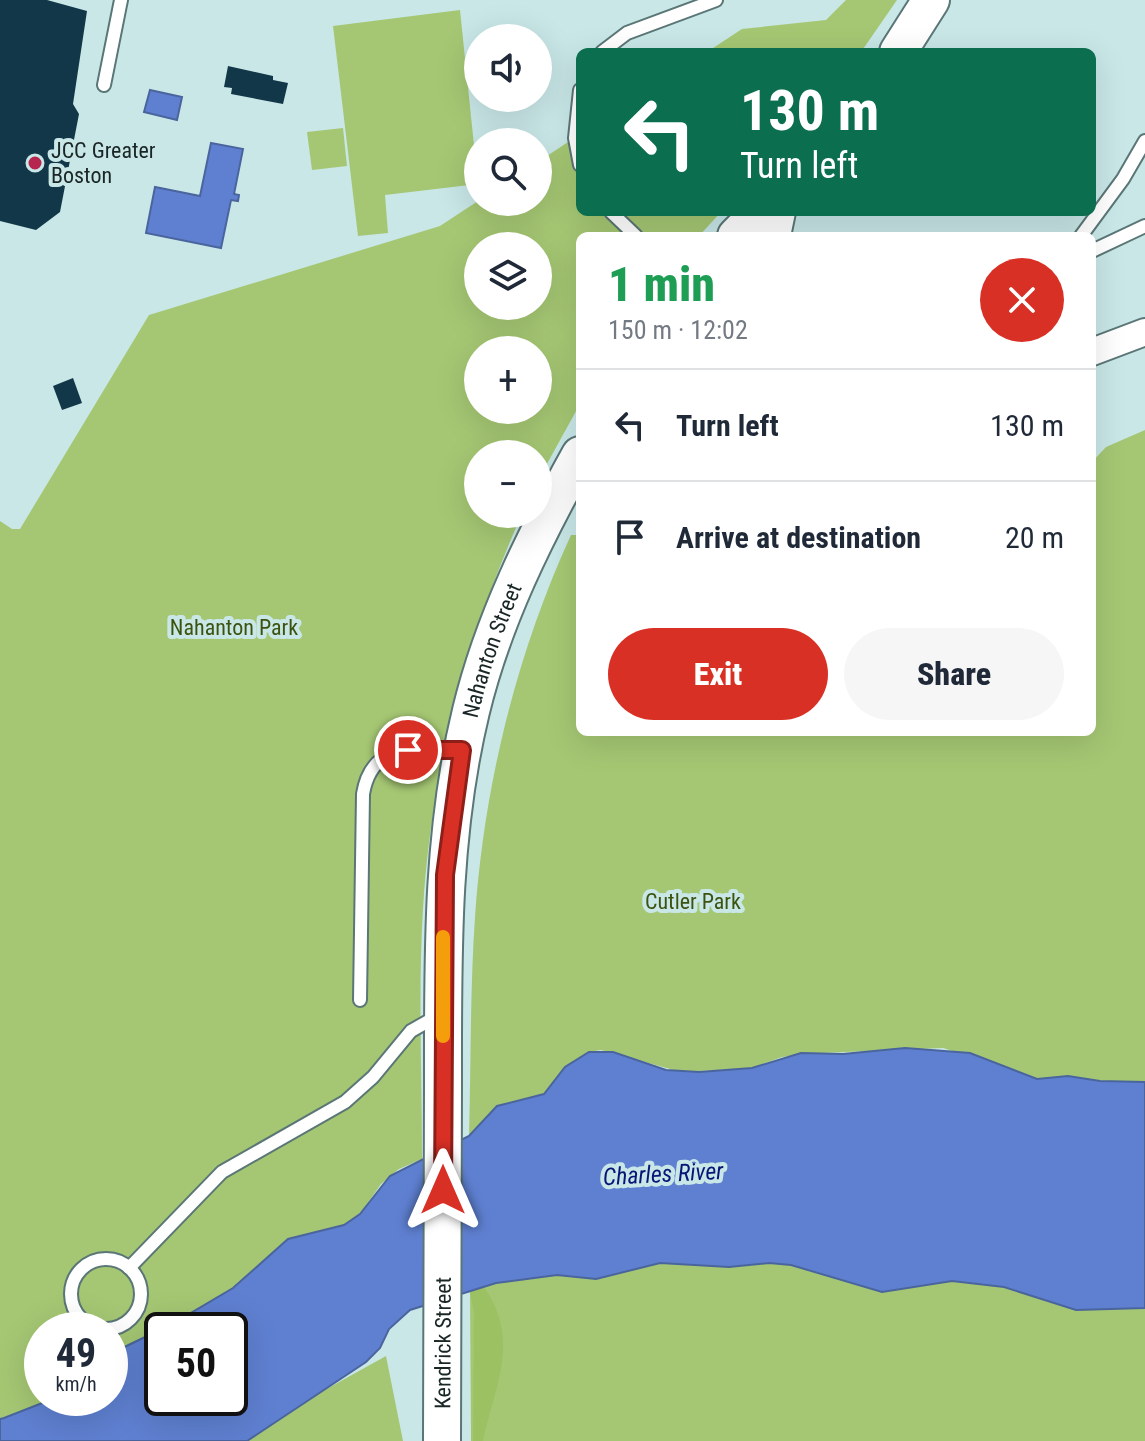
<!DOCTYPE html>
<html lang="en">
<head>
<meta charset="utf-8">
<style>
	:root { --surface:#fff; --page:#f6f6f7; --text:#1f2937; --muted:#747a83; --line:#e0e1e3; --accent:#d93025 }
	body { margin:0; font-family:"Roboto Condensed",sans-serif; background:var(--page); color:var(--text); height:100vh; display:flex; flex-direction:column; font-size:30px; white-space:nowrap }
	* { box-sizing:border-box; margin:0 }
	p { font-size:26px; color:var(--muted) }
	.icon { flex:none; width:44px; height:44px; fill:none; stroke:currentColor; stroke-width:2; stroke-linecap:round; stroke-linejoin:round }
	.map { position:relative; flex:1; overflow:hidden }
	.side { position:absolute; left:576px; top:232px; width:520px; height:504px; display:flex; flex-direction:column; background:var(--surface); border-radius:12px; box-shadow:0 8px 32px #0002 }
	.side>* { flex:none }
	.banner { position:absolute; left:576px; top:48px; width:520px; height:168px; border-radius:12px; box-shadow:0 8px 32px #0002; background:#0b6e4f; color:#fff; overflow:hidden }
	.buttons { position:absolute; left:464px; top:24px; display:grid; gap:16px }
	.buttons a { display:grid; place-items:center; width:88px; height:88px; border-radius:50%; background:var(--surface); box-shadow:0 8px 32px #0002; font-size:40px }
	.speed { position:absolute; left:24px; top:1312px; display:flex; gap:16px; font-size:40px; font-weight:700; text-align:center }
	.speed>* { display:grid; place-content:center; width:104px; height:104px; border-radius:50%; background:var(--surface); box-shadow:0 8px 32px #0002; line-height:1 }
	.speed small { font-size:20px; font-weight:400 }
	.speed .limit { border:4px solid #111; border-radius:12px; background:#fff; color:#111 }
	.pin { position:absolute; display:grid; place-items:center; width:68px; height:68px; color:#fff; margin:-34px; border:4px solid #fff; border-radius:50%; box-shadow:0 2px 8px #0007 }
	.me { position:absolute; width:88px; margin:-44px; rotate:0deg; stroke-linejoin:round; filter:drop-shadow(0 0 6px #0008) }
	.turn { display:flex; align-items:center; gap:28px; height:168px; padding:0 32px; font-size:36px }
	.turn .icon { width:104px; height:104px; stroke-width:2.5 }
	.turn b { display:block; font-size:56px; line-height:68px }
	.round { display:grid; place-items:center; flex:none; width:84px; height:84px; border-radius:42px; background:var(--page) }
	.overview { display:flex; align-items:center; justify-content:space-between; height:136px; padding:0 32px }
	h1 { font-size:48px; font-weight:800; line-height:60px; color:#1e9e55 }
	.button { display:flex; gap:16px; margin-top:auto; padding:16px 32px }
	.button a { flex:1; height:92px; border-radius:48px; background:var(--accent); color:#fff; font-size:32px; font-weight:800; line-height:92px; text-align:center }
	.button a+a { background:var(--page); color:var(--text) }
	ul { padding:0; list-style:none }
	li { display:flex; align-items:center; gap:24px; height:112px; padding:0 32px; border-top:2px solid var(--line) }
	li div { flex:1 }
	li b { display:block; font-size:30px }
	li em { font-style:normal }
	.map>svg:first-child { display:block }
	.green { fill:#a5c773; fill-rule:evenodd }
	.forest { fill:#9cc163 }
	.water { fill:#5f80d1; stroke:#4a659e; stroke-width:2; fill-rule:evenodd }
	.building { fill:#123748 }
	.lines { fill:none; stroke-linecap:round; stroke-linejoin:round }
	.lane-casing { stroke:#5a7676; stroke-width:16 }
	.street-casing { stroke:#5a7676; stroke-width:30 }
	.secondary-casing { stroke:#5a7676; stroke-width:40 }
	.lane { stroke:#fff; stroke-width:12 }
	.street { stroke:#fff; stroke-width:26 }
	.secondary { stroke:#fff; stroke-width:36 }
	.route-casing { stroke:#8d1f18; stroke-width:20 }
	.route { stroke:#d93025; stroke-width:14 }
	.slow { stroke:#f59e0b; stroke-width:14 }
	.poi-dot { fill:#b7264f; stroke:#c9e7e7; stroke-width:3 }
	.labels { text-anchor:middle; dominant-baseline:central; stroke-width:8; stroke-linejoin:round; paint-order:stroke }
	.poi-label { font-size:22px; fill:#1a2626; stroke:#c9e7e7; text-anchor:start }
	.park-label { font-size:22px; fill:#3c530f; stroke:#c9e7e7 }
	.street-label { font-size:22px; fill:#1a2626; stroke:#c9e7e7 }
	.water-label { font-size:24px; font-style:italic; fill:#071676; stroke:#c9e7e7 }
</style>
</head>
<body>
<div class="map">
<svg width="1145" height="1441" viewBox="0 0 1145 1441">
	<rect width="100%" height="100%" fill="#c9e7e7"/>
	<!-- green -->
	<g class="green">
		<polygon points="846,0 897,0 861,52 707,52 742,29 826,20"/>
		<polygon points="460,10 478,184 385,195 388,233 358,236 333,26"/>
		<polygon points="343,128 347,166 312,170 307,132"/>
		<path d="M580,134V212H721L699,236H580V404L538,480V454H478V514H522C466,639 431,772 423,909C418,992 422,1076 422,1159L399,1169L381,1184L360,1214L344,1225L288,1239L234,1288L172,1324L110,1354V1330H42V1398H55L0,1419V521L12,529H20L149,315L440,226L478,201L538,202V162ZM478,246H538V306H478ZM478,350H538V410H478Z"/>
		<path d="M1145,430V1082L1037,1079L943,1048L821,1053L782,1057L752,1068L681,1072L601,1050L589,1052L565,1067L544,1094L507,1103L469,1136C471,1064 470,990 475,917C484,786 516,655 571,535H580V732H1092V462L1106,447Z"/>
		<polygon points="684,1262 729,1267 769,1263 791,1265 882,1292 952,1281 1004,1287 1076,1310 1145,1308 1145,1441 471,1441 470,1292 496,1283 557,1275 596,1279 641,1265"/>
		<polygon points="386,1356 403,1441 233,1441"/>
	</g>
	<!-- forest -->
	<path class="forest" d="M484,1287C521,1340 495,1385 483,1441H473L474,1312L470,1292Z"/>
	<!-- water -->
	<g class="water">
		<polygon points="150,90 182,97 177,120 144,112"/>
		<polygon points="211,143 243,149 234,194 239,195 238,201 231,200 221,248 146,233 155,187 200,196"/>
		<path d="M905,1048L970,1053L1037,1079L1068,1076L1100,1081L1145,1082V1308L1076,1310L1004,1287L952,1281L882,1292L791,1265L769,1263L729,1267L660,1263L596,1279L557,1275L496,1283L410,1310L389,1329L380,1348L366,1362L247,1441H0V1419L4,1418L55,1398H110V1354L172,1324L233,1288L288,1239L344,1225L360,1214L390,1176L469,1136L497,1106L544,1094L565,1067L589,1052H613L666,1070L699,1072L752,1068L801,1053L843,1054ZM162,1330H230V1398H162Z"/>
	</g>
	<!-- building -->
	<g class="building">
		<polygon points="0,0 47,0 87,11 73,104 79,114 60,212 36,230 0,221"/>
		<polygon points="228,66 273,76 273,80 288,83 283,104 231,94 232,88 224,87"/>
		<polygon points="73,378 82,403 62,410 53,386"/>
	</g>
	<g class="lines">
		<defs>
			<g id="lane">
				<polyline points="602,52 627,33 716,0"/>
				<polyline points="104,85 121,0"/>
				<polyline points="580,90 575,138 580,165"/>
				<polyline points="611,212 636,236"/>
				<polyline points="1081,236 1123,179 1145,141"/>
				<polyline points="1092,251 1145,226"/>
				<path d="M360,1000L363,794C372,740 417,749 461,750"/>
				<circle cx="106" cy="1294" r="35"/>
				<polyline points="129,1268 222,1172 345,1102 373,1077 411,1031 439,1015"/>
			</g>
			<g id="street">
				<polyline points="777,236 782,212"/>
				<polyline points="1092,352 1145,332"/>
			</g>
			<g id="secondary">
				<polyline points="898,52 931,0"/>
				<polyline points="736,236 760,212"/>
				<path id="s1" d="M442,1441C443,1322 443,1203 443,1084C443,958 441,834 471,711C493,620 535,536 580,455"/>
			</g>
		</defs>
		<!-- lane casing -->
		<use href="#lane" class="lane-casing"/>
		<!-- street casing -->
		<use href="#street" class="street-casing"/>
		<!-- secondary casing -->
		<use href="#secondary" class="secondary-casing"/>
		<!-- lane -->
		<use href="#lane" class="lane"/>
		<!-- street -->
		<use href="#street" class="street"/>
		<!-- secondary -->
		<use href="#secondary" class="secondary"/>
	</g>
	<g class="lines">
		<defs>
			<polyline id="route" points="408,750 462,750 445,875 443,1190"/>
		</defs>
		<!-- route casing -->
		<use href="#route" class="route-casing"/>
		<!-- route -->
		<use href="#route" class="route"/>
		<!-- slow -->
		<polyline class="slow" points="443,1036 443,937"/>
	</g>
	<!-- markers -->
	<circle class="poi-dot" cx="35" cy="163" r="8"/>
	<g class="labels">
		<!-- poi labels -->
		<g class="poi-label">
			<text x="51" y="150">JCC Greater<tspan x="51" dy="25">Boston</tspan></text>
		</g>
		<!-- park labels -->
		<g class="park-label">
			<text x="234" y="627">Nahanton Park</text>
			<text x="693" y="901">Cutler Park</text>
		</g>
		<!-- street labels -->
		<g class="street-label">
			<text stroke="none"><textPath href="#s1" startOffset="796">Nahanton Street</textPath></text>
			<text stroke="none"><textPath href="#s1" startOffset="98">Kendrick Street</textPath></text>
		</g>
		<!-- water labels -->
		<g class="water-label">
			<text transform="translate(663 1174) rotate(-3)">Charles River</text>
		</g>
	</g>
</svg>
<div class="buttons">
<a><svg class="icon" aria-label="sound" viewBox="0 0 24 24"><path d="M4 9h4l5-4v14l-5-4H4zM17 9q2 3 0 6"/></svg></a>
<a><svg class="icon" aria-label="search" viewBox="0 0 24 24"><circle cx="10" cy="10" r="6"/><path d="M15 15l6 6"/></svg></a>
<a><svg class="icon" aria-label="layers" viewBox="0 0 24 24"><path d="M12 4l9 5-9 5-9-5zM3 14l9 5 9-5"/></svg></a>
<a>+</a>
<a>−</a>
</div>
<div class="speed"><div>49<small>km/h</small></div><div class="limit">50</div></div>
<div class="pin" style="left:408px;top:750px;background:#d93025"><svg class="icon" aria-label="arrive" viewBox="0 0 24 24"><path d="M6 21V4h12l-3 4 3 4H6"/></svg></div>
<svg class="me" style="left:443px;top:1190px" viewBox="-20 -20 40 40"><path d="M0-17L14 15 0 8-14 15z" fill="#d93025" stroke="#fff" stroke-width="4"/></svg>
<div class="banner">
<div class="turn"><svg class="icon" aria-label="left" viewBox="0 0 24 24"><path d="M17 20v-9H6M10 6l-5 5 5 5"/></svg><div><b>130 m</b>Turn left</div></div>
</div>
<section class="side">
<div class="overview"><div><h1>1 min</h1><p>150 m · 12:02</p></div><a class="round" style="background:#d93025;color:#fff"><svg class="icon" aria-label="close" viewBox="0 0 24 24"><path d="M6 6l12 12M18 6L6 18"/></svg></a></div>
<ul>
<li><svg class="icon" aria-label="left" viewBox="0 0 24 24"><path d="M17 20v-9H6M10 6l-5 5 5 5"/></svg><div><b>Turn left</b></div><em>130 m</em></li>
<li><svg class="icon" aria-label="arrive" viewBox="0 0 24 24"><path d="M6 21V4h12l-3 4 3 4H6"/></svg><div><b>Arrive at destination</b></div><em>20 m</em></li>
</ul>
<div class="button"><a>Exit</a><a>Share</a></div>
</section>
</div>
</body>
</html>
